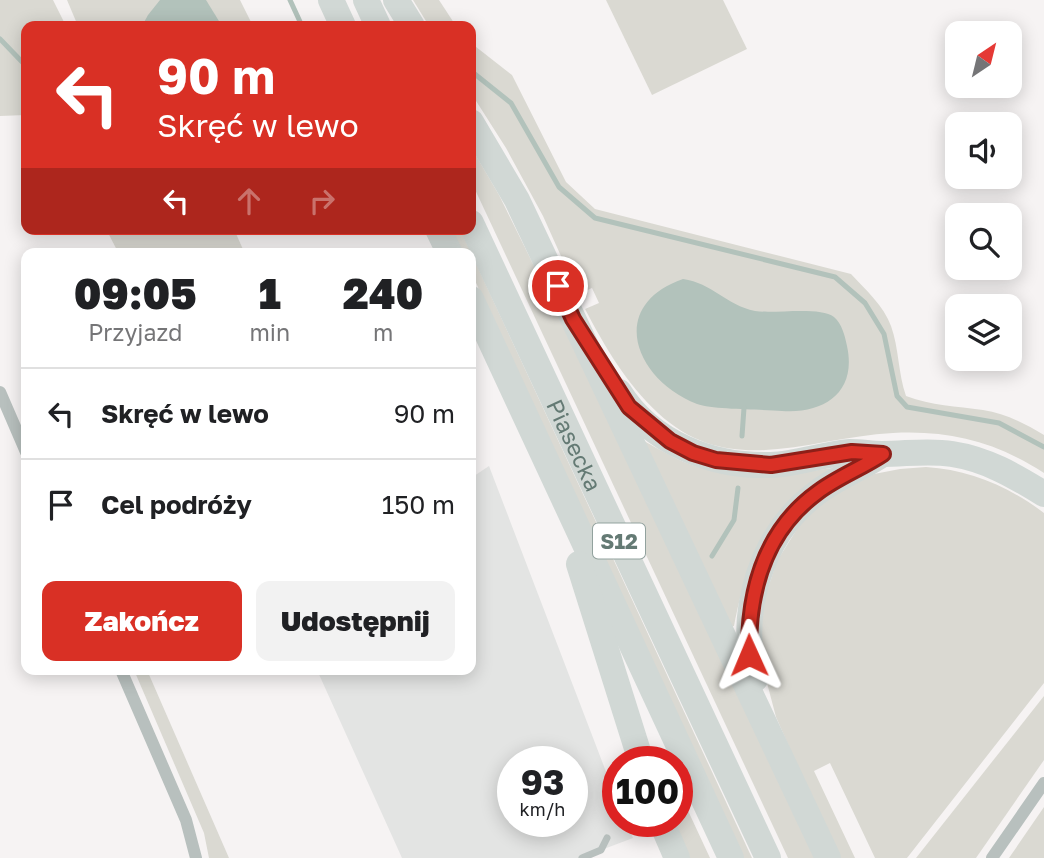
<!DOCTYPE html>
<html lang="pl">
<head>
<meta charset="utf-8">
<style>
	:root { --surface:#fff; --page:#f2f2f2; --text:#202124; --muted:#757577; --line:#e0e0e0; --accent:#d93025 }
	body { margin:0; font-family:"Golos Text",sans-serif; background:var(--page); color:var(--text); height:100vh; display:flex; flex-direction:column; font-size:26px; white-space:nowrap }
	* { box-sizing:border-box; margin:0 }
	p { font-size:23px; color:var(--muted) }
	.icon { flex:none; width:38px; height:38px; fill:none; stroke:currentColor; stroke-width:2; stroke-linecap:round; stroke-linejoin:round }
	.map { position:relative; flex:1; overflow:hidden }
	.sheet { position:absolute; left:21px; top:248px; width:455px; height:427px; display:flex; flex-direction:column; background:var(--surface); border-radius:14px; box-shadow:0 4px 18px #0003 }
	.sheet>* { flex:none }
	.banner { position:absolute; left:21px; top:21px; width:455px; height:214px; border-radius:14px; box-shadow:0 4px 18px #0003; background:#d93025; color:#fff; overflow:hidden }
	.needle { width:46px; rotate:35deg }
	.buttons { position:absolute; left:945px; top:21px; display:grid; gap:14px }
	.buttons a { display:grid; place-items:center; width:77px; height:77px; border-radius:14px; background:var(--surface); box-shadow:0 4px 18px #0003; font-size:35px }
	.speed { position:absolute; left:497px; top:746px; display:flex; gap:14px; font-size:35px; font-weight:700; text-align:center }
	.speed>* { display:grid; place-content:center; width:91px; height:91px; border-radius:50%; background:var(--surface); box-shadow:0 4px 18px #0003; line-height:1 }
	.speed small { font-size:18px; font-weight:400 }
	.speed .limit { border:10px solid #d22; background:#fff; color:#111 }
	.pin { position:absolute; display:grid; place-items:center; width:60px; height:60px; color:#fff; margin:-30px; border:4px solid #fff; border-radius:50%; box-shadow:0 2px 7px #0007 }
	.me { position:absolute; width:77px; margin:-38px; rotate:359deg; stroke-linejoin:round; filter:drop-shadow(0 0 5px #0008) }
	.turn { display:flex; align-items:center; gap:24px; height:147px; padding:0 21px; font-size:32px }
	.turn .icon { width:91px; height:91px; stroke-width:2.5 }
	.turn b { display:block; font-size:49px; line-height:60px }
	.lanes { display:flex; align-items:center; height:66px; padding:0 21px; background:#0003; justify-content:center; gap:35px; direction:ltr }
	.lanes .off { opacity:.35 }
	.eta { display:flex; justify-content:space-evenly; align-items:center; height:119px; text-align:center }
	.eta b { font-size:42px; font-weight:800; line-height:49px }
	.cta { display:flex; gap:14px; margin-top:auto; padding:14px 21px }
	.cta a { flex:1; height:80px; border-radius:14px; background:var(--accent); color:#fff; font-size:28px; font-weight:800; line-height:80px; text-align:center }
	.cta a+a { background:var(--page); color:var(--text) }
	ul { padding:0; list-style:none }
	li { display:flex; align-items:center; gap:21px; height:91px; padding:0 21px; border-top:2px solid var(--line) }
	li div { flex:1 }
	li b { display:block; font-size:26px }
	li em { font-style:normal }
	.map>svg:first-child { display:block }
	.built { fill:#e3e4e3; fill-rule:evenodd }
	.green { fill:#dad9d2 }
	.water { fill:#b2c2bb }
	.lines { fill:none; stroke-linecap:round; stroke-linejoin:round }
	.stream { stroke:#b2c2bb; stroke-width:5 }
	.minor { stroke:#b8c0be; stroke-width:7 }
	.tertiary { stroke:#b8c0be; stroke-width:12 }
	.motorway { stroke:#d1d8d5; stroke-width:26 }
	.route-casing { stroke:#8d1f18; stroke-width:18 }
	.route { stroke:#d93025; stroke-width:12 }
	.labels { text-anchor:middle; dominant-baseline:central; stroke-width:7; stroke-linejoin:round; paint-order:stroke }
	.shield { fill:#fff; stroke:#92a29e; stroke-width:2 }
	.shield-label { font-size:21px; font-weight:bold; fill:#647a74 }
	.street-label { font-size:23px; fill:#647a74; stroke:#fff }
</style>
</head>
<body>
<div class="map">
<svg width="1044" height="858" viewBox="0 0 1044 858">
	<rect width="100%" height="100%" fill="#f6f3f3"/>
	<!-- built -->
	<path class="built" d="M489,466L618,803V821H625L633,838L580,858H402L317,670H471V478ZM513,761H572V821H513Z"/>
	<!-- green -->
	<g class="green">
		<polygon points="0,0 53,0 66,26 26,26 26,115 0,116"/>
		<polygon points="67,0 240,0 253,26 78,26"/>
		<polygon points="413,0 439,0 456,26 429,26"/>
		<polygon points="606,0 723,0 747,49 652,95"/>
		<path d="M471,43L512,75L566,182L595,209L851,274C865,289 884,306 891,326C899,348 898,373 906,396C932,406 956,406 983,410C1005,413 1025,424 1044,435V473C996,442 950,430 893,433C810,437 730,480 658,413C626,383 605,347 585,309L599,303L592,288L578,294L543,216L506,148L471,93Z"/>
		<polygon points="471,147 499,195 617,434 815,858 788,858 471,181"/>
		<polygon points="106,229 234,229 245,254 119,254"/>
		<polygon points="451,229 460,229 752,858 743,858 471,272 471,254 462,254"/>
		<path d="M644,441C661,450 679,462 698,467C741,480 789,475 832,468C765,512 749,550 734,626L730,627Z"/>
		<path d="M926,467C970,470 1008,486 1044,513V683L907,858H875L830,763L814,771L855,858H838L776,717L758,649L764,600L777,561L802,521L823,501L874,474L900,469Z"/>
		<polygon points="134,670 147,670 229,858 209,858 204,833"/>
		<polygon points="1044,696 1044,760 976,858 916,858"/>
		<polygon points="677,787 710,858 689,858 675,821 677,821"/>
		<polygon points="1044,807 1044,858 1009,858"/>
	</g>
	<!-- water -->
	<g class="water">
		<polygon points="160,0 206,0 222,26 142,26 148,15"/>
		<path d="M683,279C712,283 726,305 755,311C775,314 820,306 834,317C842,324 845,336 847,346C857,392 825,414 782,411C762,409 714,410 697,404C635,380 606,306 683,279Z"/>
	</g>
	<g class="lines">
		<!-- stream -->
		<g class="stream">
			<polyline points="290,0 302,26"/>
			<polyline points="0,39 26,66"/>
			<polyline points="471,71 511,103 559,187 595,218 835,277 865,303 884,334 897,396 907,407 999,423 1044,447"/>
			<polyline points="742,436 744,408"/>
			<polyline points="712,556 734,520 738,488"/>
		</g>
		<!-- minor -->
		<polyline class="minor" points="582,858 601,850 607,838"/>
		<!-- tertiary -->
		<g class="tertiary">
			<polyline points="0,392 26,452"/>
			<polyline points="121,670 186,820 196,858"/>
			<polyline points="992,858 1044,783"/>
		</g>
		<!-- motorway -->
		<g class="motorway">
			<polyline points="331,0 343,26"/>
			<polyline points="366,0 378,26"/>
			<polyline points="396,0 412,26"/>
			<polyline points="471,122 517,200 828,858"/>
			<path id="s1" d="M471,223L768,858"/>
			<polyline points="438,229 450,254"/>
			<polyline points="471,299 731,858"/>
			<path d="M619,392C651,443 712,467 771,465C798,464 823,454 850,452C861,452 872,454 882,454C906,454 928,450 952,454C986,459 1015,476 1044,494"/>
			<polyline points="579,564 641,761"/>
			<path d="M755,679C738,612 760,534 818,492C838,477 862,468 883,454"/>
			<polyline points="661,821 677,858"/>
		</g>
	</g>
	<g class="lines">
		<defs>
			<path id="route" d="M558,286L573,319L629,407L670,441L693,453L716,460L771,465L852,452L883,454C862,468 838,477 818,492C764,531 748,593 749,655"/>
		</defs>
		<!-- route casing -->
		<use href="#route" class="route-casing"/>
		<!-- route -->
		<use href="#route" class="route"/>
	</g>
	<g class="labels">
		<!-- shield labels -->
		<rect class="shield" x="593" y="523.5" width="52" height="35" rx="5"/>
		<g class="shield-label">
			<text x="619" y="541">S12</text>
		</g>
		<!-- street labels -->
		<g class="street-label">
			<text stroke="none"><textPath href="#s1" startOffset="245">Piasecka</textPath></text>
		</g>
	</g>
</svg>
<div class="buttons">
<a><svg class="needle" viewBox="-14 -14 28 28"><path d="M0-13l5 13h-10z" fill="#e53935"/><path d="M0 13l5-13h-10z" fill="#757577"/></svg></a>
<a><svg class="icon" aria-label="sound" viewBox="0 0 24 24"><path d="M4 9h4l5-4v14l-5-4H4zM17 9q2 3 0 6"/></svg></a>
<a><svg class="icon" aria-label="search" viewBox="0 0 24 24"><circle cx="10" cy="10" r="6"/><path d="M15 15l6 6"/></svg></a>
<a><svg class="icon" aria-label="layers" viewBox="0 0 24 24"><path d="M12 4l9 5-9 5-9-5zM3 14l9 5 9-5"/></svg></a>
</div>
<div class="speed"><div>93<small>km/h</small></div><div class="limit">100</div></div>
<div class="pin" style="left:558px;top:286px;background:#d93025"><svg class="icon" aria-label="arrive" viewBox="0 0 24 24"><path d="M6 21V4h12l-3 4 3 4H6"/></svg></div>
<svg class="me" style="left:749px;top:655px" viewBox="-20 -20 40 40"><path d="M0-17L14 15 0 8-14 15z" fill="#d93025" stroke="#fff" stroke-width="4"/></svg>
<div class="banner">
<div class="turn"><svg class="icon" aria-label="left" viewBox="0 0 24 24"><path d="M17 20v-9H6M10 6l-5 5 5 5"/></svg><div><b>90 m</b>Skręć w lewo</div></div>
<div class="lanes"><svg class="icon" aria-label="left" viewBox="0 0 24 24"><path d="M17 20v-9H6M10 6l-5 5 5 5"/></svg><svg class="icon off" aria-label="ahead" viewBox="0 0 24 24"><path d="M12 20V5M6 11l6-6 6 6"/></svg><svg class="icon off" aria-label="right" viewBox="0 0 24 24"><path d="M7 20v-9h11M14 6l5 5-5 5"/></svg></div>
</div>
<section class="sheet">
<div class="eta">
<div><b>09:05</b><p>Przyjazd</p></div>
<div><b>1</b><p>min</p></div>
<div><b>240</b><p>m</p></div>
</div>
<ul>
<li><svg class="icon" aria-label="left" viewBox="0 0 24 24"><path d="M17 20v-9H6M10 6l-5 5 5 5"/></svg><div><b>Skręć w lewo</b></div><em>90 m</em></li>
<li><svg class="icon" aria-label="arrive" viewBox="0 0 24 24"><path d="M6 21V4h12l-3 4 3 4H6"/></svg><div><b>Cel podróży</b></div><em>150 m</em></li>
</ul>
<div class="cta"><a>Zakończ</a><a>Udostępnij</a></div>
</section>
</div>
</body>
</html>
